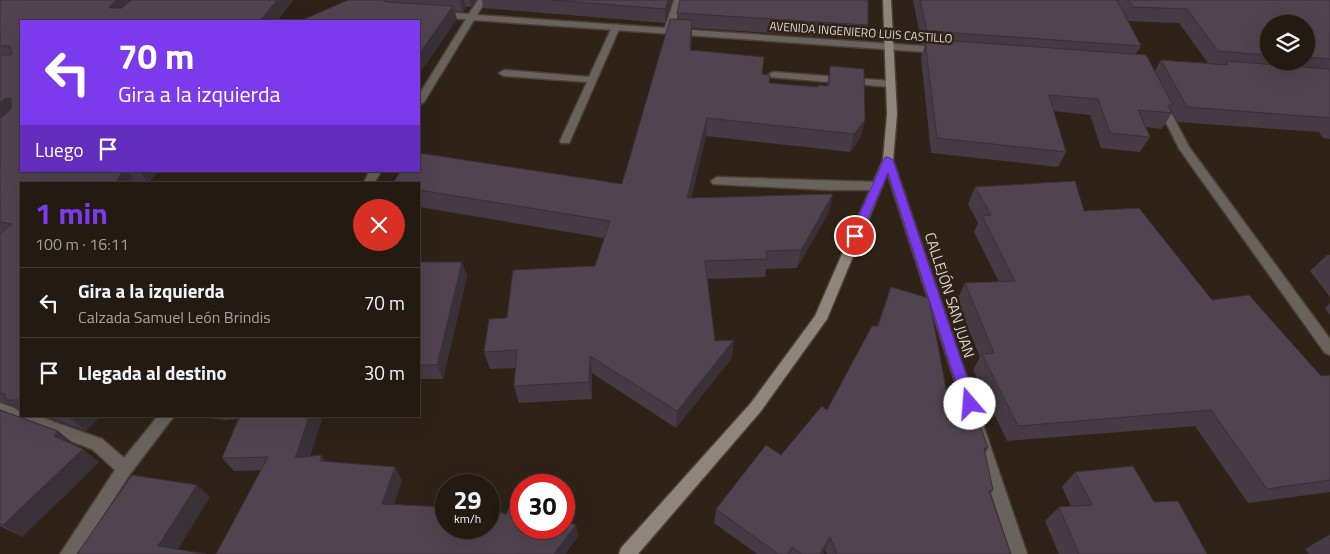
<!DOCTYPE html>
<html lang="es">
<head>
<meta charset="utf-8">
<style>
	:root { --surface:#231a12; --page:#2f2720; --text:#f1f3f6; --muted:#a3a19f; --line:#403832; --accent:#7c3aed }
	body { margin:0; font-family:"Titillium Web",sans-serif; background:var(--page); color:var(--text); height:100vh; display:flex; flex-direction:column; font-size:19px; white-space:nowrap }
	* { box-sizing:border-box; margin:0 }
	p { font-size:16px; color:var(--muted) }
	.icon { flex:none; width:28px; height:28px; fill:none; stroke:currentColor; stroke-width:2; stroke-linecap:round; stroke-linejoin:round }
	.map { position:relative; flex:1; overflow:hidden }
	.details { position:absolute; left:20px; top:182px; width:400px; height:235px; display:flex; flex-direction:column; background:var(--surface); border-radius:0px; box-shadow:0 5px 20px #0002,0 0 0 1px var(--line) }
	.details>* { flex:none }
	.hud { position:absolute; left:20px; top:20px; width:400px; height:152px; border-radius:0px; box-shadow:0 5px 20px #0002,0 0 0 1px var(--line); background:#7c3aed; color:#fff; overflow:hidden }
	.controls { position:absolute; left:1260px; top:15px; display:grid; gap:10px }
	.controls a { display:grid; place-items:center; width:55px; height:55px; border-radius:50%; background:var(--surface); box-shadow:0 5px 20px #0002,0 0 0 1px var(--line); font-size:25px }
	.speed { position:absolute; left:435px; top:474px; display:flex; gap:10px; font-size:25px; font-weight:700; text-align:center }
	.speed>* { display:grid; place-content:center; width:65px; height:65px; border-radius:50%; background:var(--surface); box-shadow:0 5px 20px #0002,0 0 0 1px var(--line); line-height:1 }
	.speed small { font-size:12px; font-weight:400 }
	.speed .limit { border:8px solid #d22; background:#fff; color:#111 }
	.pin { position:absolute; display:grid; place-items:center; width:42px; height:42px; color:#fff; margin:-21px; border:2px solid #fff; border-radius:50%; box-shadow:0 1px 5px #0007 }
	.me { position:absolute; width:55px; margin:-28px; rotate:342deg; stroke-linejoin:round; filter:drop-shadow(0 0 4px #0008) }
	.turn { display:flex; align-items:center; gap:18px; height:105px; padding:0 15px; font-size:22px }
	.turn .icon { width:65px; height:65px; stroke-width:2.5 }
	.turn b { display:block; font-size:35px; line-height:42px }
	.then { display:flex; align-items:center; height:48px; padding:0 15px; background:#0003; gap:10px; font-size:19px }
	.round { display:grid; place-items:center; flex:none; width:52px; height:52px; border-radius:26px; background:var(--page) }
	.headline { display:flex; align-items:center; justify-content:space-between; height:85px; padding:0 15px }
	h1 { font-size:30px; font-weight:700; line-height:38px; color:var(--accent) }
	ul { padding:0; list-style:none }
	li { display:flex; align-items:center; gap:15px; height:70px; padding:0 15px; border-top:1px solid var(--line) }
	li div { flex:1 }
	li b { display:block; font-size:19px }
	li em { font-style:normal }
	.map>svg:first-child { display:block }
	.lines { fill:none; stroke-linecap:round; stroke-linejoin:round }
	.lane-casing { stroke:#4b4035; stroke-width:3 }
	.street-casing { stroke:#4b4035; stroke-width:3 }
	.secondary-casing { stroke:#4b4035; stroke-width:3 }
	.lane { fill:#69625d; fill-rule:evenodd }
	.street { fill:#69625d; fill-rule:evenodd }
	.secondary { fill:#8f857c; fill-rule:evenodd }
	.wall { fill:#463a45; fill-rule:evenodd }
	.shaded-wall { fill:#393038 }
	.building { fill:#514450; stroke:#393038 }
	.route { fill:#7c3aed; stroke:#51269a }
	.labels { text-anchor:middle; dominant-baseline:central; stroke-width:5; stroke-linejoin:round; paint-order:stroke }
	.far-street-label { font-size:12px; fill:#dfd6cf; stroke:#2f2318 }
	.street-label { font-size:15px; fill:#dfd6cf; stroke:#2f2318 }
</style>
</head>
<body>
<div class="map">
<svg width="1330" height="554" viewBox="0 0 1330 554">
	<rect width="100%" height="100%" fill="#2f2318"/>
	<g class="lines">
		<defs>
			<g id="lane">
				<polygon points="616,24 620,27 570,141 569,143 561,143 560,141 587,82 504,76 499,73 504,70 589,77 612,27"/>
				<polygon points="773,72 891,81 896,84 891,87 770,77 768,75"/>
				<polygon points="717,177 877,182 883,186 877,190 829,190 713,184 711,181"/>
			</g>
			<g id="street">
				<polygon points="478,0 486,0 477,15 665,28 674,0 682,0 674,29 939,47 943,50 939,53 474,20 424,102 419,105 419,95 466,19 440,18 436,15 440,12 469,14"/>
				<polygon points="1161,100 1166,103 1189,147 1330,339 1330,355 1325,353 1180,150 1156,103"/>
				<polygon points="888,157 893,160 1027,554 1011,554 883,160"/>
				<polygon points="370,171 381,171 374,184 363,184"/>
				<polygon points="0,403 21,410 21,416 38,416 102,439 124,458 158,416 174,416 130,474 78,554 60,554 115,470 92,449 0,415"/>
			</g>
			<polygon id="secondary" points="883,0 891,0 897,114 893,160 827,319 761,411 638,554 619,554 621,548 751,403 815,316 883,160 887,114"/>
		</defs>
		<!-- lane casing -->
		<use href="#lane" class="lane-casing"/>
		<!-- street casing -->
		<use href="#street" class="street-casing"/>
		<!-- secondary casing -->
		<use href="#secondary" class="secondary-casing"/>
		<!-- lane -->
		<use href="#lane" class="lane"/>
		<!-- street -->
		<use href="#street" class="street"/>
		<!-- secondary -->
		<use href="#secondary" class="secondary"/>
	</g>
	<!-- wall -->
	<g class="wall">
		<polygon points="0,0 293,0 277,21 21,21 21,171 158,171 148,184 21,184 21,413 11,405 0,402"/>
		<polygon points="348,0 476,0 471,7 466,7 463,12 455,11 457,20"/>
		<polygon points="482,0 672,0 665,23 483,8"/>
		<path d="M913,0H1330V139L1323,138L1319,132L1178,122L1171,109L1170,110L1172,113L1162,129L1146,127L1150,137L1140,152L1101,148L1090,115L1054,111L1066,152L1058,167L931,153L921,57L925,45H922ZM1127,21L1179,23L1208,63L1161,60L1155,71L1136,54L1141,46ZM1269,24H1306V61H1269Z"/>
		<polygon points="677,13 868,25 865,39 692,28 691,50 762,74 769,83 818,87 827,86 830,66 865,120 860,138 850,152 706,136 691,198 829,212 797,268 766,269 765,277 707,279 715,341 732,358 676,428 592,373 592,399 519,403 514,386 516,368 490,369 484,352 507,318 595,266 604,238 419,207 419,184 622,184 677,19"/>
		<polygon points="975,187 1084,211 1321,376 1330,375 1330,492 1248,503 1195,426 1007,441 973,370 980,357 957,300 965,283 999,282 974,232 978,223 968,204"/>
		<polygon points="1327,255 1330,255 1330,297 1310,271"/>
		<polygon points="419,262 467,276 443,379 419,379"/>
		<polygon points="891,287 950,410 988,448 985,453 993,490 990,494 1011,554 827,554 825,550 823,554 757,554 714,523 716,509 781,455 827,410 877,326"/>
		<polygon points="1330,303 1330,315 1325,308"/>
		<polygon points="0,410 58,431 74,444 74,445 99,462 22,537 0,526"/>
		<polygon points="44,416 100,416 86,431"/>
		<polygon points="197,416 323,416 310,456 326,462 395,467 402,480 394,504 506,514 576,525 578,536 565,554 261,470 234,471 222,458 238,419 224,420"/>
		<polygon points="1075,472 1154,502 1207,554 1059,554 1045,521 1059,507 1071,506 1062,487"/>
		<polygon points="1330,535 1330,554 1309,554 1305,549 1327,536"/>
	</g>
	<!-- shaded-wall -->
	<g class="shaded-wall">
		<polygon points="117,0 140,0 119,20 110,8 110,6"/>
		<polygon points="277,0 293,0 277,21 260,21"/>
		<polygon points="460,0 464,0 466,7 463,12"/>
		<polygon points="470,0 476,0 471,7"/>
		<polygon points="668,0 672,0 665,23 665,9"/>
		<polygon points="453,6 457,20 419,74 419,54"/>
		<polygon points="692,20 692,38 689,68 690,50"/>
		<polygon points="11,98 21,111 0,128 0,103 4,99"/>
		<polygon points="707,118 706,136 687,216 687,198"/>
		<polygon points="865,120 860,138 850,152 854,134"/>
		<polygon points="123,171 128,171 136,184 115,184"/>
		<polygon points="140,171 158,171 148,184"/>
		<polygon points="833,194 829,212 797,268 801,250"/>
		<polygon points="462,262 467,276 443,379 437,365"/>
		<polygon points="734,340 732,358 676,428 677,411"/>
		<polygon points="590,356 592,373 592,399 589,382"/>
		<polygon points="72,416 100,416 86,431 70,418"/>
		<polygon points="309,416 323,416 305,471 295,458"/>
		<polygon points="58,431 74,444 70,449 54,436"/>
		<polygon points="83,449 99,462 22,537 3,525"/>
		<polygon points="321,455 330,468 320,461"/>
		<polygon points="395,467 402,480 390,516 382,504"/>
		<polygon points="197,485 210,497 175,554 158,546"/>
		<polygon points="576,525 578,536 565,554 554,554"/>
		<polygon points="830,537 823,554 820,554"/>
	</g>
	<!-- building -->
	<g class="building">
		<polygon points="0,0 117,0 110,6 110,8 122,8 131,0 277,0 260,21 21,21 21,171 123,171 115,184 21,184 21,400 6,400 5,394 0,393 0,234 12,224 0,222 0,119 11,109 11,98 4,99 0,103 0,55 10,55 12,54 10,46 0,46"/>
		<polygon points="348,0 383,0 386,2 453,6 419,54 419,21 300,21"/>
		<polygon points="552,0 668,0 665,9"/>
		<polygon points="680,0 868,0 868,25 677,13"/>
		<polygon points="920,0 1117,0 1141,46 927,31"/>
		<polygon points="1129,0 1330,0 1330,59 1306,57 1306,24 1269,24 1269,55 1218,51 1187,9 1133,7"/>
		<polygon points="670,19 692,20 690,50 764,57 762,74 770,75 769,83 818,87 818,85 829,86 830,66 864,69 865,120 854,134 707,118 687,198 833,194 801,250 766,251 767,259 705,261 715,341 734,340 677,411 590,356 589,382 514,386 517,350 484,352 489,319 507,318 513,270 595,266 610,221 419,190 419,184 392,184 401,171 419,171 419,153 622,184"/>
		<polygon points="928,39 1146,55 1173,105 1168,105 1172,113 1138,110 1150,137 1110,133 1098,99 1049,95 1066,152 937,138 925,42 929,42"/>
		<polygon points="1161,60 1228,65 1226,61 1330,69 1330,118 1187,107"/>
		<polygon points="1075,181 1084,211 1139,208 1212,300 1249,295 1321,376 1330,375 1330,480 1267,489 1211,410 1018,426 982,354 994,353 965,283 1015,281 982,216 991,215 975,187"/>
		<polygon points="419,262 462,262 437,365 419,365"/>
		<polygon points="891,287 929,298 950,410 975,410 988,448 984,448 993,490 989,491 1011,554 837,554 830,537 820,554 802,554 792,547 788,554 778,554 716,509 766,445 781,455 822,406 827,410 872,326 878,326"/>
		<polygon points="0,410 58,431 54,436 83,449 3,525 0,524"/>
		<polygon points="240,416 309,416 295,458 321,455 320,461 395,467 382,504 446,507 446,528 489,528 489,509 506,514 512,502 521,505 521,528 564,528 564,520 576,525 554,554 216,554 268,457 222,458"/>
		<polygon points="1133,466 1154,502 1178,501 1207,554 1079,554 1059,507 1092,505 1075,472"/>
		<polygon points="132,475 197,485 158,546 206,554 77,554"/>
		<polygon points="1330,535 1330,540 1327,536"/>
	</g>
	<!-- route -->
	<polygon class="route" points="885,157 888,157 893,160 976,404 974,408 970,409 965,408 963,404 888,173 859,238 855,240 850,236"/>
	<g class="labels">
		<!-- far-street labels -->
		<g class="far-street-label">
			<text transform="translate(861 32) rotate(4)">AVENIDA INGENIERO LUIS CASTILLO</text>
		</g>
		<!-- street labels -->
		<g class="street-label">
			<text transform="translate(950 295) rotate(72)">CALLEJÓN SAN JUAN</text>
		</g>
	</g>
</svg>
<div class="controls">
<a><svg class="icon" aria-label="layers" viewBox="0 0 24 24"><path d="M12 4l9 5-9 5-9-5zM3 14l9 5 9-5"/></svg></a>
</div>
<div class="speed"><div>29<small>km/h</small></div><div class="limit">30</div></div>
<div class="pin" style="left:855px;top:236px;background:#d93025"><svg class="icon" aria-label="arrive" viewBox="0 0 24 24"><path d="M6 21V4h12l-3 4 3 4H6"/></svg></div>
<svg class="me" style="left:970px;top:404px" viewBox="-20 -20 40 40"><circle r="19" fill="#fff"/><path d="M0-13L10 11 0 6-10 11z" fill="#7c3aed"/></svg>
<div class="hud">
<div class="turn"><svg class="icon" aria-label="left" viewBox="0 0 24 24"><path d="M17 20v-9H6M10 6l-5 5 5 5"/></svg><div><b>70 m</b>Gira a la izquierda</div></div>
<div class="then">Luego<svg class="icon" aria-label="arrive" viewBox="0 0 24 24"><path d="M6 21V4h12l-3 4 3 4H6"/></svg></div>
</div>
<section class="details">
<div class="headline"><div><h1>1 min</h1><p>100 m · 16:11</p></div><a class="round" style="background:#d93025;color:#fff"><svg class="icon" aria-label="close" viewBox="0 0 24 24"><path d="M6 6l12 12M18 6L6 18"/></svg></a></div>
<ul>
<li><svg class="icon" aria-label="left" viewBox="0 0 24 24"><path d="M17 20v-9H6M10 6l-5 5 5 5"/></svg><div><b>Gira a la izquierda</b><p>Calzada Samuel León Brindis</p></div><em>70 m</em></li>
<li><svg class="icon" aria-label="arrive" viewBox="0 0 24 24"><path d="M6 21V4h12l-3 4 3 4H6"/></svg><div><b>Llegada al destino</b></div><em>30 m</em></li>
</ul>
</section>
</div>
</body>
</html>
